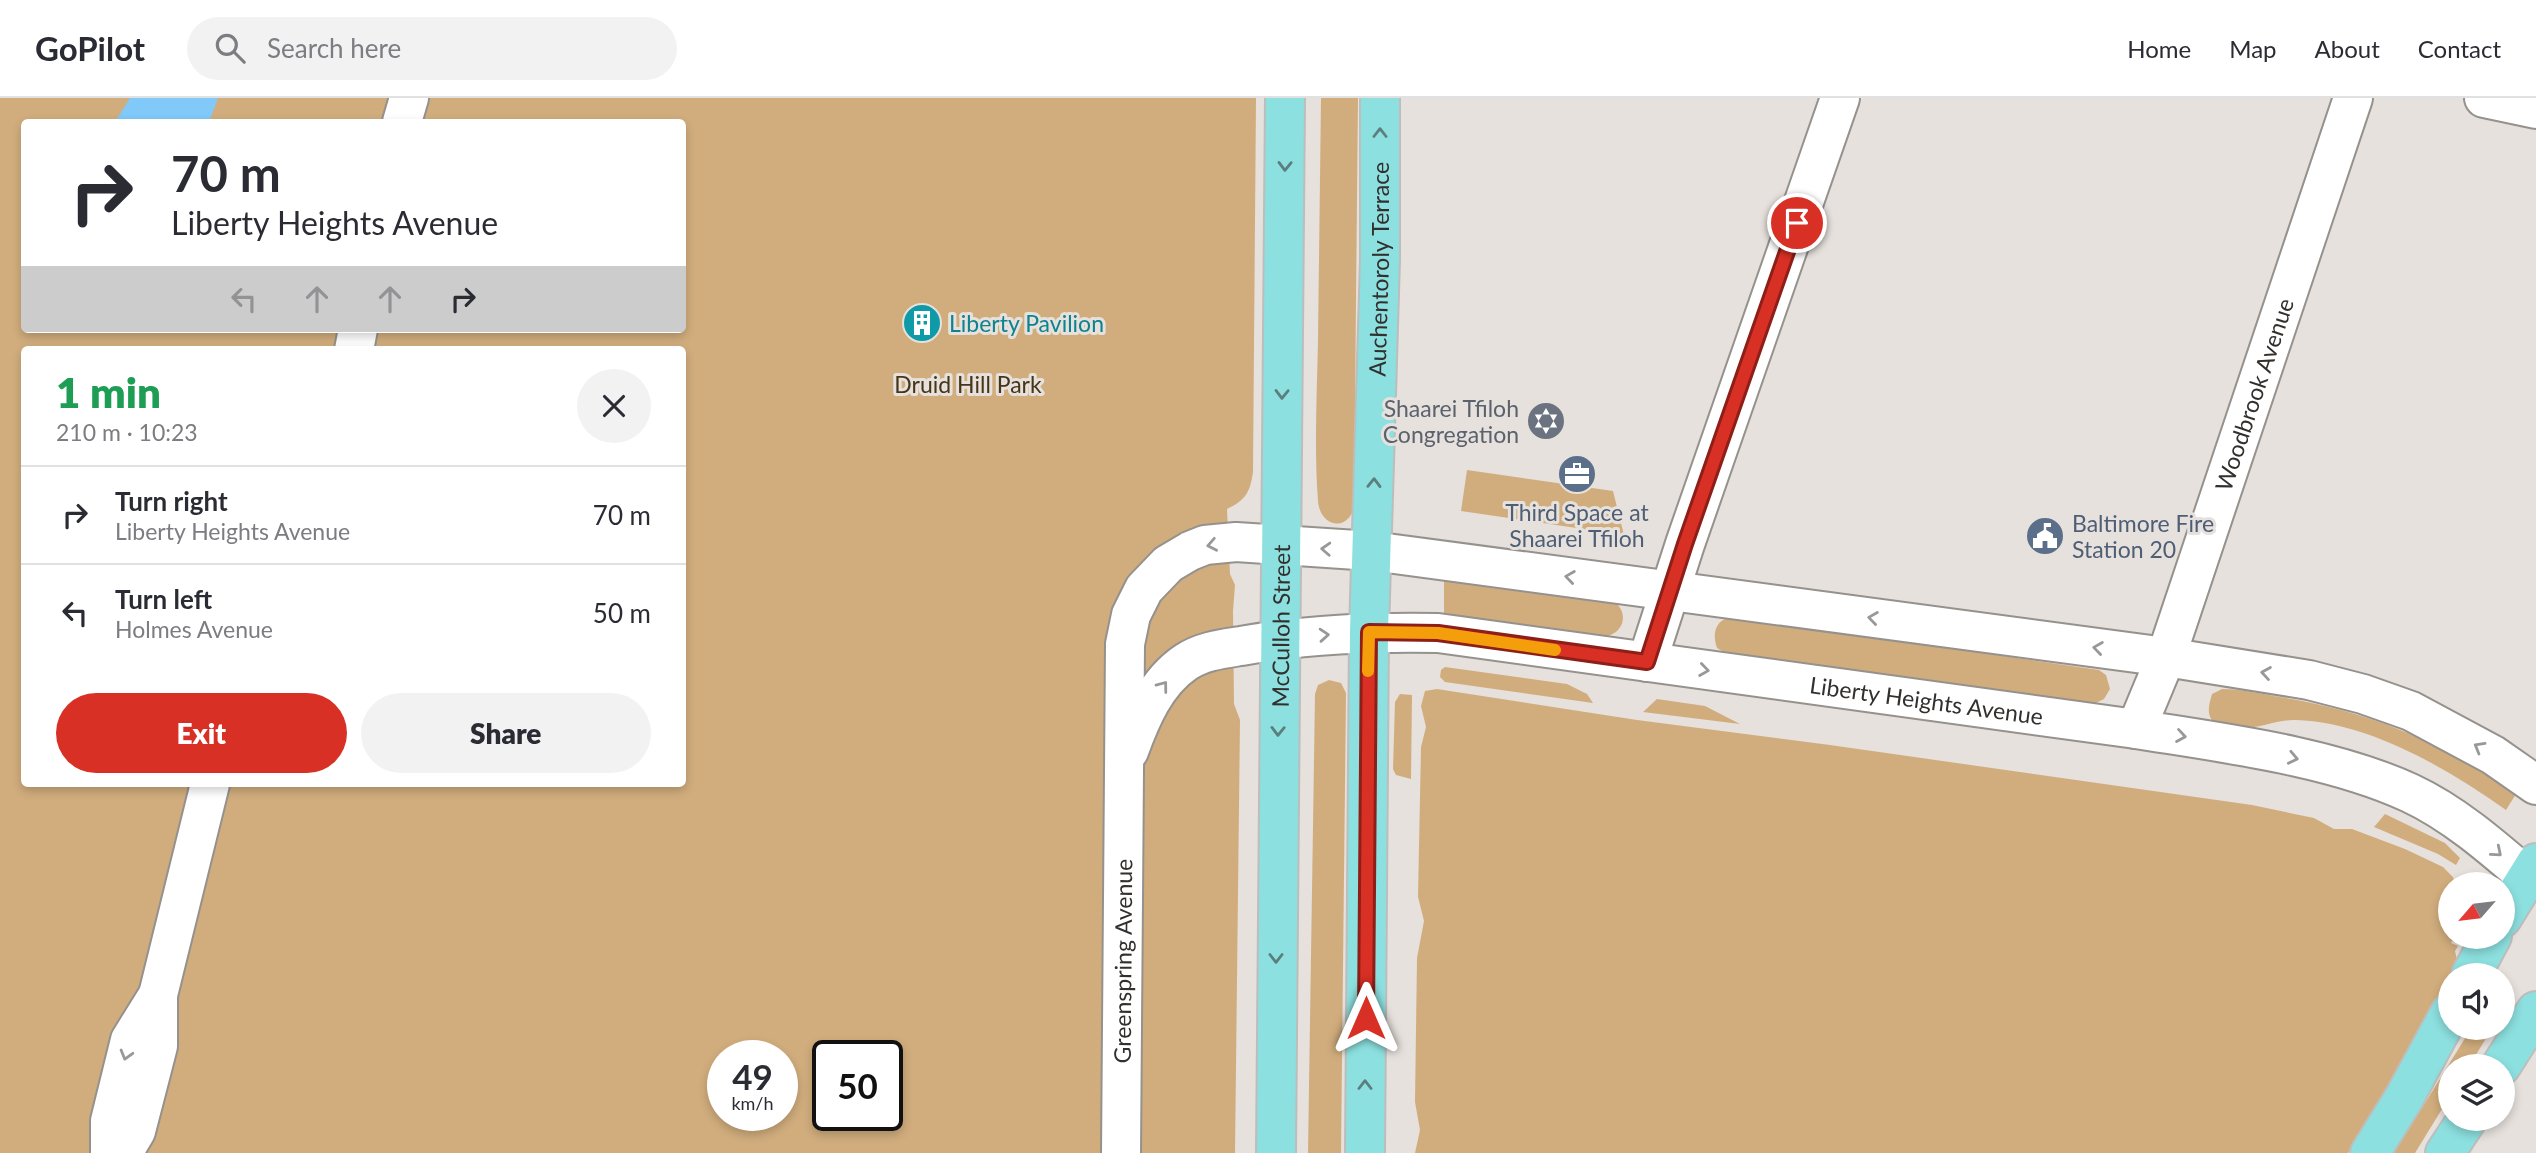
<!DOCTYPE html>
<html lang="en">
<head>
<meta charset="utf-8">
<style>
	:root { --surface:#fff; --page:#f2f2f3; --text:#2b2b33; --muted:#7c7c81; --line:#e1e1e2; --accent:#d93025 }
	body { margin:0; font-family:Lato,sans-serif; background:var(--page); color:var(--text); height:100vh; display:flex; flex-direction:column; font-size:26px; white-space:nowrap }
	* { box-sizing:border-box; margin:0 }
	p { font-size:23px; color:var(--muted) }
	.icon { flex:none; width:38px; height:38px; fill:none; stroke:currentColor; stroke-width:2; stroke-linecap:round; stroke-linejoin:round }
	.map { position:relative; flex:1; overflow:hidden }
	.details { position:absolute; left:21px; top:248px; width:665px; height:441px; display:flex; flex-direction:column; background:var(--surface); border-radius:7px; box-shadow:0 4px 10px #0003 }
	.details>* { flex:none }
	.hud { position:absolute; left:21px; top:21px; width:665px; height:214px; border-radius:7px; box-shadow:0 4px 10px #0003; background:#fff; color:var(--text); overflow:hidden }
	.needle { width:46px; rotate:242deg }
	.buttons { position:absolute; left:2438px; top:774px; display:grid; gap:14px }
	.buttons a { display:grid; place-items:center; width:77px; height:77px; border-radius:50%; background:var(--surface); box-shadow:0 4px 10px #0003; font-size:35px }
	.speed { position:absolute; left:707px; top:942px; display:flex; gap:14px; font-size:35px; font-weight:700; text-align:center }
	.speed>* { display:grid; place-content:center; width:91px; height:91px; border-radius:50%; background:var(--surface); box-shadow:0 4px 10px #0003; line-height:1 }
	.speed small { font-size:18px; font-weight:400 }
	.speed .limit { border:4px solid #111; border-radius:10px; background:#fff; color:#111 }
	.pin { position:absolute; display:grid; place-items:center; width:60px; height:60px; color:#fff; margin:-30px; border:4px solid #fff; border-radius:50%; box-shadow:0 2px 7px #0007 }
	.me { position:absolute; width:77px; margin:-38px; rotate:0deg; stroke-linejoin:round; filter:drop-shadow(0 0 5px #0008) }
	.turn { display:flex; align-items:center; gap:24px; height:147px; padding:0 35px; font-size:32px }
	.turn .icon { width:91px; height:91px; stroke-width:2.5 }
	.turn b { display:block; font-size:49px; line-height:60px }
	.lanes { display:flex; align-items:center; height:66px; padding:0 35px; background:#0003; justify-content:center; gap:35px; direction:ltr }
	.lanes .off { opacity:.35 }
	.round { display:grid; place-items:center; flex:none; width:74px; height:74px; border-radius:37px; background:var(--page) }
	.summary { display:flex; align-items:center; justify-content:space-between; height:119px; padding:0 35px }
	h1 { font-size:42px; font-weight:800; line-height:52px; color:#1e9e55 }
	.cta { display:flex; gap:14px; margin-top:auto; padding:14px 35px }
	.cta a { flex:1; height:80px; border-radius:42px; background:var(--accent); color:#fff; font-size:28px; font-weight:800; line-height:80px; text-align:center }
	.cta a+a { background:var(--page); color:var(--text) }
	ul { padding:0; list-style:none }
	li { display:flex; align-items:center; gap:21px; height:98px; padding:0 35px; border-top:2px solid var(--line) }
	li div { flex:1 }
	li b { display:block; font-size:26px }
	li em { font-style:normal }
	header { display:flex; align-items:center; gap:42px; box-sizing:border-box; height:98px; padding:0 35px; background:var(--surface); border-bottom:2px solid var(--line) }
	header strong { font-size:33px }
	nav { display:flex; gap:38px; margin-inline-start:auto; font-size:24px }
	.search { width:490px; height:63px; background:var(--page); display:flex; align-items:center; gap:18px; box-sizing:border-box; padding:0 24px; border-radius:38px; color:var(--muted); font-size:26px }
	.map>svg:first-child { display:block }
	.green { fill:#d1ad7d; fill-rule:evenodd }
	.water { fill:#80c9f8 }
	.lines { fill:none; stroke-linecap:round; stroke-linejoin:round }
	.minor-casing { stroke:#95918c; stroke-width:42 }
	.major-casing { stroke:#bdbdbc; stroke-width:42 }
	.minor { stroke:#fff; stroke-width:38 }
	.major { stroke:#8ce0df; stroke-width:38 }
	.oneway { stroke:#5a7f7e }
	.oneway2 { stroke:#989896 }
	.route-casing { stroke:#8d1f18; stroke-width:18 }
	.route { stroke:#d93025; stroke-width:12 }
	.slow { stroke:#f59e0b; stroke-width:12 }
	.labels { text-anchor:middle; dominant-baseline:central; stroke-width:6; stroke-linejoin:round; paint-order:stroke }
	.street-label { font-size:23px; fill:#32302e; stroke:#e6e1dc }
	.culture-label { font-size:23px; fill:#0d838f; stroke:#e6e1dc; text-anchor:start }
	.park-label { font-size:23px; fill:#483418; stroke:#e6e1dc }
	.worship-label { font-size:23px; fill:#5b616d; stroke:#e6e1dc; text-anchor:end }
	.service-label { font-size:23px; fill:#4e5e75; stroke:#e6e1dc }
</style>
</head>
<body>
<header>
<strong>GoPilot</strong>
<div class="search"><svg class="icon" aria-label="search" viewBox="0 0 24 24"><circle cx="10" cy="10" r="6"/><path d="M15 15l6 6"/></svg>Search here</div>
<nav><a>Home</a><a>Map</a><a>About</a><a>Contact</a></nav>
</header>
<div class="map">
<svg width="2536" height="1055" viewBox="0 0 2536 1055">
	<rect width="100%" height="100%" fill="#e6e1dc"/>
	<!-- green -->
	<g class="green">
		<path d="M0,0H1256L1253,374C1250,394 1246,402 1227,411L1230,476L1235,487L1233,513L1234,606L1240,622L1235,1055H0ZM24,24H682V231H24ZM24,252H682V686H24ZM723,957H782V1017H723ZM828,957H887V1017H828Z"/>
		<path d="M1321,0H1358L1354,410C1346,435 1320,428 1318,403C1314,349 1317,295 1318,242C1319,161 1320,81 1321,0Z"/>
		<polygon points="1467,372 1613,393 1624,437 1461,413"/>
		<path d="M1444,481L1614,503C1631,517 1622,538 1601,539L1452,519L1444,516Z"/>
		<path d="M1736,519L2099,572L2106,577L2110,591L2104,601L2092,607L1727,556L1717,550C1711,533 1717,519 1736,519Z"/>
		<polygon points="1445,569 1567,586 1587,596 1593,605 1445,584 1440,579 1441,572"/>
		<polygon points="1329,582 1341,585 1346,595 1341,1055 1308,1055 1315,596 1318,587"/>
		<polygon points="1437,591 1637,622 1830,647 2252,707 2314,720 2334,731 2352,731 2405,751 2443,769 2453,779 2455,786 2450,786 2450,838 2455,838 2451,845 2458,848 2455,853 2460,874 2458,877 2450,877 2450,890 2348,1055 1415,1055 1420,1032 1415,1004 1417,860 1424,823 1418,799 1421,649 1426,629 1421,608 1425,593"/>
		<path d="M2222,591C2243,591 2265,597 2286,600C2381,617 2437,644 2516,696L2506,712C2448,671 2369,624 2296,622C2279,621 2261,630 2243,630C2235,631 2225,629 2217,628C2206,618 2208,610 2212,596Z"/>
		<polygon points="1400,596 1412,597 1411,681 1396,677 1393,671 1395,604"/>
		<polygon points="1657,601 1705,608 1740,626 1643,614"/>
		<polygon points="2385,716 2445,745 2460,760 2456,767 2438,756 2374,729"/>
		<polygon points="2472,929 2493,929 2469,968 2450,968 2450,998 2415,1055 2394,1055"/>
	</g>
	<!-- water -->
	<polygon class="water" points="130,0 218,0 209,24 115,24"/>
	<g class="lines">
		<defs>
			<g id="minor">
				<polyline points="2484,0 2536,11"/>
				<polyline points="402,24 409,0"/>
				<polyline points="354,252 358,231"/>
				<polyline points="1647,564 1685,446 1840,0"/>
				<path id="s1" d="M2136,631L2166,559L2353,0"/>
				<path id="s2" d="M1129,653C1141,620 1156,584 1186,564C1203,553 1222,551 1241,548C1307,536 1371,534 1438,535L2136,631C2223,645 2330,658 2410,695C2453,715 2491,748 2527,779"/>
				<polyline points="110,1055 110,1023 130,942 158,897"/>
				<polyline points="123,1055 136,1033 158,948 158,897 210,686"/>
				<path id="s3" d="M1121,1055L1125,546L1131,517L1144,491L1168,466L1190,453L1205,447L1236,444L1372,453L2166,559L2309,582L2363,596L2411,613L2493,657L2536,687"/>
			</g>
			<g id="major">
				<polyline points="2502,820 2536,765"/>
				<polyline points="2471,877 2492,838"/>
				<polyline points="2501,968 2536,913"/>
				<path id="s4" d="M1276,1055L1285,0"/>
				<path id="s5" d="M1365,1055L1369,534L1380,161V0"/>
				<polyline points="2370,1055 2404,1000 2450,915"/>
				<polyline points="2445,1055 2468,1020"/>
			</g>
		</defs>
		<!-- minor casing -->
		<use href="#minor" class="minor-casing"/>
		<!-- major casing -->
		<use href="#major" class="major-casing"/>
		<!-- minor -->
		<use href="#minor" class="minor"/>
		<!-- major -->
		<use href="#major" class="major"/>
	</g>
	<!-- one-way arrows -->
	<defs><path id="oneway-chevron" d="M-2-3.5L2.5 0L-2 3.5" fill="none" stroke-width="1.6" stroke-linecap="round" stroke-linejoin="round" transform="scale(1.75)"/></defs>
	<g class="oneway">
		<use href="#oneway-chevron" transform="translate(1380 35) rotate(-90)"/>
		<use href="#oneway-chevron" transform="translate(1285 68) rotate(91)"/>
		<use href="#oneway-chevron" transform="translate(1282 296) rotate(91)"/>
		<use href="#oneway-chevron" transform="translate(1374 385) rotate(-89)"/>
		<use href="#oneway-chevron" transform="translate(1278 633) rotate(91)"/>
		<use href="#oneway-chevron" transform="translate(1276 860) rotate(90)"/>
		<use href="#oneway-chevron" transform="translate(1365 987) rotate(-90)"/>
	</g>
	<g class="oneway2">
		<use href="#oneway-chevron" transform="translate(1212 447) rotate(169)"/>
		<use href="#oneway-chevron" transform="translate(1326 451) rotate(-177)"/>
		<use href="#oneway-chevron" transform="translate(1570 479) rotate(-172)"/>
		<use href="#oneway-chevron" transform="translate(1873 520) rotate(-172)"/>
		<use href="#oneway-chevron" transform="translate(1324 537) rotate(-4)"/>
		<use href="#oneway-chevron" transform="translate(2098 550) rotate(-172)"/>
		<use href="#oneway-chevron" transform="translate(1704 572) rotate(8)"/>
		<use href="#oneway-chevron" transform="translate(2266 575) rotate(-171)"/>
		<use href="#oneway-chevron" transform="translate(1163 588) rotate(-53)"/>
		<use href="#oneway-chevron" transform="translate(2181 638) rotate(9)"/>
		<use href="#oneway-chevron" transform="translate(2479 649) rotate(-150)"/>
		<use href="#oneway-chevron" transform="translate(2293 660) rotate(12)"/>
		<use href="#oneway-chevron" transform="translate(2497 754) rotate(40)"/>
		<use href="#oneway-chevron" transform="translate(126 957) rotate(106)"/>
	</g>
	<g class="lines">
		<defs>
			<polyline id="route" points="1366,920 1369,534 1438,535 1647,564 1685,446 1797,125"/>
		</defs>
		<!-- route casing -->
		<use href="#route" class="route-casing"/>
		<!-- route -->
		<use href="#route" class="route"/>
		<!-- slow -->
		<polyline class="slow" points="1368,573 1369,534 1438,535 1555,552"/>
	</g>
	<!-- icons -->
	<defs>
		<symbol id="building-disc" viewBox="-11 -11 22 22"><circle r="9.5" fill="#0f9aa8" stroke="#e6e1dc"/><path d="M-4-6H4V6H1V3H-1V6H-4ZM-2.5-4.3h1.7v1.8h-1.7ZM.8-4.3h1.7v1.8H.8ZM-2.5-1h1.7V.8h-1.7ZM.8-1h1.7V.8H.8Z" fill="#fff"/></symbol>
		<symbol id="synagogue-disc" viewBox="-11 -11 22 22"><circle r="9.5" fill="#6b7280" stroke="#e6e1dc"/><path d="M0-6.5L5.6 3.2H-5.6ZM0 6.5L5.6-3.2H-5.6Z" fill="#fff"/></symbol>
		<symbol id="office-disc" viewBox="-11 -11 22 22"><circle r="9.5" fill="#5c6f8a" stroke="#e6e1dc"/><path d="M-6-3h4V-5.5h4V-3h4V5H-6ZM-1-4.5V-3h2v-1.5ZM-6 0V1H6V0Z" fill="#fff"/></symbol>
		<symbol id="civic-disc" viewBox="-11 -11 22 22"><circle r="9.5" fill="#5c6f8a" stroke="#e6e1dc"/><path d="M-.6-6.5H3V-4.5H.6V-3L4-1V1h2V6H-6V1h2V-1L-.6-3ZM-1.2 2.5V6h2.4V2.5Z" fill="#fff"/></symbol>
	</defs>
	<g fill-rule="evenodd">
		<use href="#building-disc" x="900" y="203" width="44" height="44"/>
		<use href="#synagogue-disc" x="1524" y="301" width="44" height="44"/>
		<use href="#office-disc" x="1555" y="354" width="44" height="44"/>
		<use href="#civic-disc" x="2023" y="416" width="44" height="44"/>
	</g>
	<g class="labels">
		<!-- street labels -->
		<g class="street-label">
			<text stroke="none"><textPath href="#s5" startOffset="884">Auchentoroly Terrace</textPath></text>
			<text stroke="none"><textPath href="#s1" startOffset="355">Woodbrook Avenue</textPath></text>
			<text stroke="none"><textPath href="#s4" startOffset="527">McCulloh Street</textPath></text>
			<text stroke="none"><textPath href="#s2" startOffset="856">Liberty Heights Avenue</textPath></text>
			<text stroke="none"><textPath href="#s3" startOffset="192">Greenspring Avenue</textPath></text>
		</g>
		<!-- culture labels -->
		<g class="culture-label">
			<text x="949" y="225">Liberty Pavilion</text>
		</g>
		<!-- park labels -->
		<g class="park-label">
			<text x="968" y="286">Druid Hill Park</text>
		</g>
		<!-- worship labels -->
		<g class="worship-label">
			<text x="1519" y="310">Shaarei Tfiloh<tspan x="1519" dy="26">Congregation</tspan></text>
		</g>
		<!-- service labels -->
		<g class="service-label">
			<text x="1577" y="414">Third Space at<tspan x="1577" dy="26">Shaarei Tfiloh</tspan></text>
			<text x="2072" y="425" text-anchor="start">Baltimore Fire<tspan x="2072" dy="26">Station 20</tspan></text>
		</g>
	</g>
</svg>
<div class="buttons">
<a><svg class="needle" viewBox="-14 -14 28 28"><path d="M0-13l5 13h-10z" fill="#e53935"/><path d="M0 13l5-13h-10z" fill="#7c7c81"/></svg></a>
<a><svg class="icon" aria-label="sound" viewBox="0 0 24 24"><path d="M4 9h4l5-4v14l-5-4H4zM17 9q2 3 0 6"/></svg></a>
<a><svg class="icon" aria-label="layers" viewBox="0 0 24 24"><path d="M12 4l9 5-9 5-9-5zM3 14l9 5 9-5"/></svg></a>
</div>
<div class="speed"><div>49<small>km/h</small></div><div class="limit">50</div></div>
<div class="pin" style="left:1797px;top:125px;background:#d93025"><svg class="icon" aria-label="arrive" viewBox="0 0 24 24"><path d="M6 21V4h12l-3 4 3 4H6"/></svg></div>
<svg class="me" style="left:1366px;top:920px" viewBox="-20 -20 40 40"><path d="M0-17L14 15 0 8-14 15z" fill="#d93025" stroke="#fff" stroke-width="4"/></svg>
<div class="hud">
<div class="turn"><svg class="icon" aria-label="right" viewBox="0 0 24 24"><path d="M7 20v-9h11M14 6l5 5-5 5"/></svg><div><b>70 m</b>Liberty Heights Avenue</div></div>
<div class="lanes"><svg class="icon off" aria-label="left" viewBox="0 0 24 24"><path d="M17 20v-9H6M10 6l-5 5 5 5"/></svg><svg class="icon off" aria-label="ahead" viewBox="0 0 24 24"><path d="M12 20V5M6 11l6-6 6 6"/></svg><svg class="icon off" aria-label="ahead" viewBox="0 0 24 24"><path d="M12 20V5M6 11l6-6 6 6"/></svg><svg class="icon" aria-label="right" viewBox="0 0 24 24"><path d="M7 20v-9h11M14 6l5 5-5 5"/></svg></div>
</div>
<section class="details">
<div class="summary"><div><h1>1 min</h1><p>210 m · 10:23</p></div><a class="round"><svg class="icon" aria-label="close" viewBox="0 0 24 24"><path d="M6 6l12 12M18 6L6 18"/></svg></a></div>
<ul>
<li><svg class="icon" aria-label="right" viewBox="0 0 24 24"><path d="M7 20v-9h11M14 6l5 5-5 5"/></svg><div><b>Turn right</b><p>Liberty Heights Avenue</p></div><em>70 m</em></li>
<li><svg class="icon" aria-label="left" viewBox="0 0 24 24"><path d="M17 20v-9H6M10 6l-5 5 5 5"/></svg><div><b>Turn left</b><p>Holmes Avenue</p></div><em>50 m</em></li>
</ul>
<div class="cta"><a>Exit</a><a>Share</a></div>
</section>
</div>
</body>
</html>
